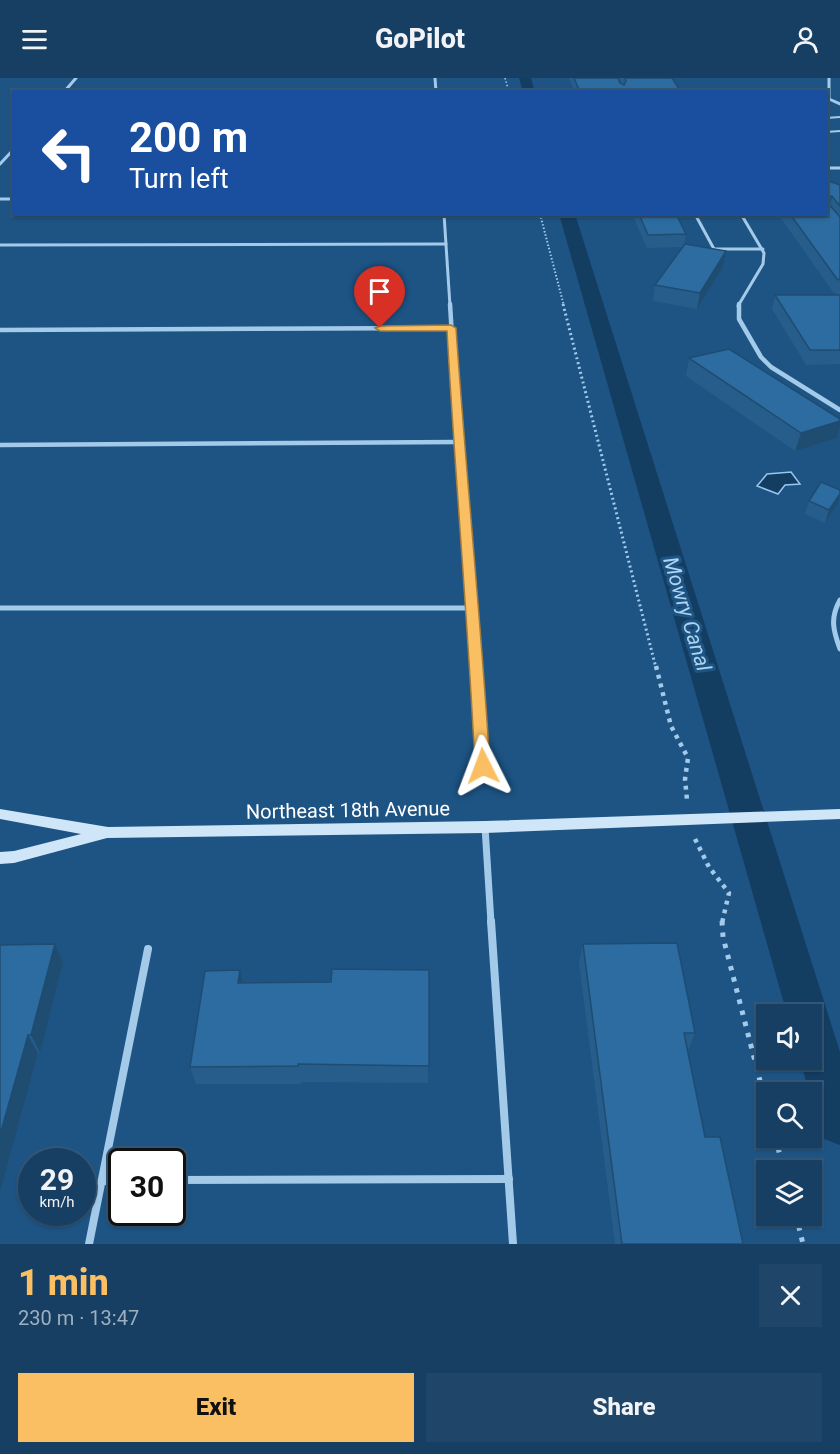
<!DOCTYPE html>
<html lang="en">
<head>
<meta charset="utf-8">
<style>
	:root { --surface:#163f63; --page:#1f4669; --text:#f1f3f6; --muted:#9eafbe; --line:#355878; --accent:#f9bf62 }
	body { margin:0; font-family:Roboto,sans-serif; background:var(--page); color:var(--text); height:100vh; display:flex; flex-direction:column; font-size:22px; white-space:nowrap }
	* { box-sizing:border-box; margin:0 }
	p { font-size:20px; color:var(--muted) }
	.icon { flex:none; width:33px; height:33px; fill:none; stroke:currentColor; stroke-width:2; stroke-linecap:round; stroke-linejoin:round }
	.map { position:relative; height:1166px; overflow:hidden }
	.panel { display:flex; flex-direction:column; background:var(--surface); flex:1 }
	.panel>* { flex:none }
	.top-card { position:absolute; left:12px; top:12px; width:816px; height:126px; border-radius:0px; box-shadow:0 2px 4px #0004,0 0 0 2px var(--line); background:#1a4fa0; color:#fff; overflow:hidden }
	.buttons { position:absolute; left:756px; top:926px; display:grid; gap:12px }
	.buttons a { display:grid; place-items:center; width:66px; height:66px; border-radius:0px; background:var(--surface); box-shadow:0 2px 4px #0004,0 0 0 2px var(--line); font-size:30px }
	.speed { position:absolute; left:18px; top:1070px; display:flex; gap:12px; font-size:30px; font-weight:700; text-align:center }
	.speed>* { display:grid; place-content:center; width:78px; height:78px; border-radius:50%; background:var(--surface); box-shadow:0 2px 4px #0004,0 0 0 2px var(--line); line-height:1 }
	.speed small { font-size:15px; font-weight:400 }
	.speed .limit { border:3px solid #111; border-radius:9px; background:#fff; color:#111 }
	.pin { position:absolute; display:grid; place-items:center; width:51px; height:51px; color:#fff; margin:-62px -26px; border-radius:50% 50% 50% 0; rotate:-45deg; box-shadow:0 0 6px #0007 }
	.pin .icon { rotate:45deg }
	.me { position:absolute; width:66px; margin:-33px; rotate:357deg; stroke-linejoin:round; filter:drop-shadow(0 0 4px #0008) }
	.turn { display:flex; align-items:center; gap:21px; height:126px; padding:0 18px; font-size:27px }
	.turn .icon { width:78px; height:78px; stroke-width:2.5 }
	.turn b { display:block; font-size:42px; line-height:51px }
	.round { display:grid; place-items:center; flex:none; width:63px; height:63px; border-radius:0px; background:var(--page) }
	.headline { display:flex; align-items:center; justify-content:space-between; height:102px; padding:0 18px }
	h1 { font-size:36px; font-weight:800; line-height:45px; color:var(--accent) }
	.action { display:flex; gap:12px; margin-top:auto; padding:12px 18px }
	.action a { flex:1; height:69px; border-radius:0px; background:var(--accent); color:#111; font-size:24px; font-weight:800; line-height:69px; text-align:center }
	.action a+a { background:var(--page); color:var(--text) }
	header { display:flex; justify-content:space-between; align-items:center; height:78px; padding:0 18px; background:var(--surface); font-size:27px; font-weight:800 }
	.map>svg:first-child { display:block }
	.water { fill:#143d62; stroke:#97c6ec; stroke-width:1.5 }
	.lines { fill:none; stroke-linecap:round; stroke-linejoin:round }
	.canal { fill:#143d62; fill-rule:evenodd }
	.path-far4 { stroke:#a4caea; stroke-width:1.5; stroke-dasharray:1.5 2; stroke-linecap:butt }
	.path-far3 { stroke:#a4caea; stroke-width:2; stroke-dasharray:1.5 2; stroke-linecap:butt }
	.path-far2 { stroke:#a4caea; stroke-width:3; stroke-dasharray:2 3; stroke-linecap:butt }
	.path-far1 { stroke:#a4caea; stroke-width:4.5; stroke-dasharray:4 5; stroke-linecap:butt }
	.path { stroke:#a4caea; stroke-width:5; stroke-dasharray:4.5 7; stroke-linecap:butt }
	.lane { stroke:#a4caea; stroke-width:2 }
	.street-far4 { stroke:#a4caea; stroke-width:3 }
	.street-far3 { stroke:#a4caea; stroke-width:4.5 }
	.street-far2 { stroke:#a4caea; stroke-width:5 }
	.street-far1 { stroke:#a4caea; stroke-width:7 }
	.street { stroke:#a4caea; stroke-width:8 }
	.secondary { fill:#cfe5f8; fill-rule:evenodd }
	.wall { fill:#265d8a }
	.shaded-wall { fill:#1f4c71 }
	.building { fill:#2c6ca1; stroke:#1f4c71; stroke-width:1.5 }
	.route { fill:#f9bf62; stroke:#a27c40; stroke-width:1.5 }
	.labels { text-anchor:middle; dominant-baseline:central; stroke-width:6; stroke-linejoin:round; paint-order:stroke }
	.street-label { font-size:20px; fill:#fff; stroke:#1d5484 }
	.water-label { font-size:21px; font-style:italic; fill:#afd4f1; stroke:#1d5484 }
</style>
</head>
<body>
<header><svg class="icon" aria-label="menu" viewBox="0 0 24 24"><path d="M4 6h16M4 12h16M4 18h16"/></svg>GoPilot<svg class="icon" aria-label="person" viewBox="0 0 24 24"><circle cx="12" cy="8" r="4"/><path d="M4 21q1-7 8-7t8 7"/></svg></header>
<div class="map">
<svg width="840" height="1166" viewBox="0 0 840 1166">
	<rect width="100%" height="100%" fill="#1d5484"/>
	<!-- water -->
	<polygon class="water" points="791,394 800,406 785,407 778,416 757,408 767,396"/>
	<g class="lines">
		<!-- canal -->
		<g class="canal">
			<polygon points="519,0 531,0 535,14 523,14"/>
			<polygon points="559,136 575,136 840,974 840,1067 824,1061 812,1022 812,1014 809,1014 800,981 812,981 812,936 787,936"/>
		</g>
		<!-- path-far4 -->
		<polyline class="path-far4" points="505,0 509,14"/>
		<!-- path-far3 -->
		<polyline class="path-far3" points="540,136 564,228"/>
		<!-- path-far2 -->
		<polyline class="path-far2" points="563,226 656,590"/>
		<!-- path-far1 -->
		<g class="path-far1">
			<polyline points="656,588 671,648 688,680 685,701 687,722"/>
			<polyline points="695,761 709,789 729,815 722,845"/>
		</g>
		<!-- path -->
		<g class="path">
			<polyline points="722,843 723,859 766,1026"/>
			<polyline points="775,1059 784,1092"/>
			<polyline points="796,1137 803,1166"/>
		</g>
		<!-- lane -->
		<g class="lane">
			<polyline points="826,40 840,39"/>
			<polyline points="826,54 840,53"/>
		</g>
		<!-- street-far4 -->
		<g class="street-far4">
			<polyline points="435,0 436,14"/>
			<polyline points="829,0 829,21 840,26"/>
			<polyline points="64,14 76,0"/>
			<polyline points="0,86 14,71"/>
			<polyline points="826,90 840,90"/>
			<polyline points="0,121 14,121"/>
			<polyline points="444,136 450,228"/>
			<polyline points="695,136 714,171 763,171"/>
			<polyline points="0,167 446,166"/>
			<polyline points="738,228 763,186 764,175 741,136"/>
		</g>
		<!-- street-far3 -->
		<g class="street-far3">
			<polyline points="450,226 460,388"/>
			<polyline points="739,226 739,241 761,279 771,289 840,332"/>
			<polyline points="0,252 451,250"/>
			<polyline points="0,367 458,364"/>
		</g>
		<!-- street-far2 -->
		<g class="street-far2">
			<path d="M840,522C830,540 833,552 840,571"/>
			<polyline points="0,530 474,530 460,386"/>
			<polyline points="474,530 477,590"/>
		</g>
		<!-- street-far1 -->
		<g class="street-far1">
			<polyline points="477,588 483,688"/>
			<polyline points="485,749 491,845"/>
		</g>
		<!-- street -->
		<g class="street">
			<polyline points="491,843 513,1166"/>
			<polyline points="172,1102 509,1101"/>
			<polyline points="102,1103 122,1103"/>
			<polyline points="89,1166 148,871"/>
		</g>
		<!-- secondary -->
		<polygon class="secondary" points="0,731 108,749 485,743 840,731 840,741 485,755 107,760 14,785 0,786 0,774 14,773 81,756 0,741"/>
	</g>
	<!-- wall -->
	<g class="wall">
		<polygon points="569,0 618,0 620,5 622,6 619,0 672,0 681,14 575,14"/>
		<polygon points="826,102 840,107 840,286 806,287 772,231 775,217 838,217 833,214 778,136 826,136"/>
		<polygon points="632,136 676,136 686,156 684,167 726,173 723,189 697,231 653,223 655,207 682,169 647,170"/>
		<polygon points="689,280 840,341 840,349 837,360 795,373 686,298"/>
		<polygon points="809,423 838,425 825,445 805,436"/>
		<polygon points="55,866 63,884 40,975 38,975 0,1114 0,867"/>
		<polygon points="583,866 695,955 688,973 687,973 705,1059 743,1166 615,1166 579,884"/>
		<polygon points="429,892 428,1005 301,1004 301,1006 196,1006 190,989 243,905 331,904"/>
	</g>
	<!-- shaded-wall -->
	<g class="shaded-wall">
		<polygon points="832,118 829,131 826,131 826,119"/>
		<polygon points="726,173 723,189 697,231 700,215"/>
		<polygon points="840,343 840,349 837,360 795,373 801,355"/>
		<polygon points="840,416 838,425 825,445 829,432"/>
		<polygon points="55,866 63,884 40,975 31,957"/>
		<polygon points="240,892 244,911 238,905"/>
		<polygon points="28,957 38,975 0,1114 0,1057"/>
	</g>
	<!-- building -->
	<g class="building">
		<polygon points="574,0 618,0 620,5 624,7 626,3 625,0 672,0 681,14 580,14"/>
		<polygon points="826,102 840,107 840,128 832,118 826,119"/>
		<polygon points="826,123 840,139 840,202 837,201 790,136 826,136"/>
		<polygon points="639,136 676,136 686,156 648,157"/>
		<polygon points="685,166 726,173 700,215 655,207"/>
		<polygon points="775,217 840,217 840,272 810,272"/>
		<polygon points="729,271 840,341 840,343 801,355 689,280"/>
		<polygon points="821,404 840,412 840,416 829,432 809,423"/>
		<polygon points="677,865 695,955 684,955 705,1059 720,1059 743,1166 622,1166 583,866"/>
		<polygon points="55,866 31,957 28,957 0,1057 0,867"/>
		<polygon points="332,891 429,892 429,988 298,986 298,988 190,989 205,893 240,892 238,905 331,904"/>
	</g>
	<!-- route -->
	<path class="route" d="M451,247L456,250C466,396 481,542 490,688L488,692H477L475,688C468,543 455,398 447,253H380L375,250L380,248Z"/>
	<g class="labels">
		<!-- street labels -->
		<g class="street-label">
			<text transform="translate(348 732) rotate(-1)">Northeast 18th Avenue</text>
		</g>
		<!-- water labels -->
		<g class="water-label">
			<text transform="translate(687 536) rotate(73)">Mowry Canal</text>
		</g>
	</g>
</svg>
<div class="buttons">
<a><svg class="icon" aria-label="sound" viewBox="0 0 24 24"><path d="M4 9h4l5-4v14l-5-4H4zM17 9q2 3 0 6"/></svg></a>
<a><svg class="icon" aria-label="search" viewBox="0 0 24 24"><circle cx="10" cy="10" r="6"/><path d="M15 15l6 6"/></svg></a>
<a><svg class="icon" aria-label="layers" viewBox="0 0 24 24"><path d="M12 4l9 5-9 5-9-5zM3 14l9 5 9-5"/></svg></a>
</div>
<div class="speed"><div>29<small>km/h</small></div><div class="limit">30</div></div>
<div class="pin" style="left:380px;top:250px;background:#d93025"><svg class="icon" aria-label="arrive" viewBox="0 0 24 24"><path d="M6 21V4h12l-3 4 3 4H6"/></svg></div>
<svg class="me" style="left:483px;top:688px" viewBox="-20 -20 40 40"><path d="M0-17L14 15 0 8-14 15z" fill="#f9bf62" stroke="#fff" stroke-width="4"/></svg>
<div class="top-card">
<div class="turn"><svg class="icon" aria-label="left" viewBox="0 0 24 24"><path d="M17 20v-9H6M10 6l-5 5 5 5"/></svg><div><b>200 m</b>Turn left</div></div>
</div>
</div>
<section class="panel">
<div class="headline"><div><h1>1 min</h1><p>230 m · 13:47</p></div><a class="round"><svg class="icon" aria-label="close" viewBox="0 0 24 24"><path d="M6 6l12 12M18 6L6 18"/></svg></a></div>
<div class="action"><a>Exit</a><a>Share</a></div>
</section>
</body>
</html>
